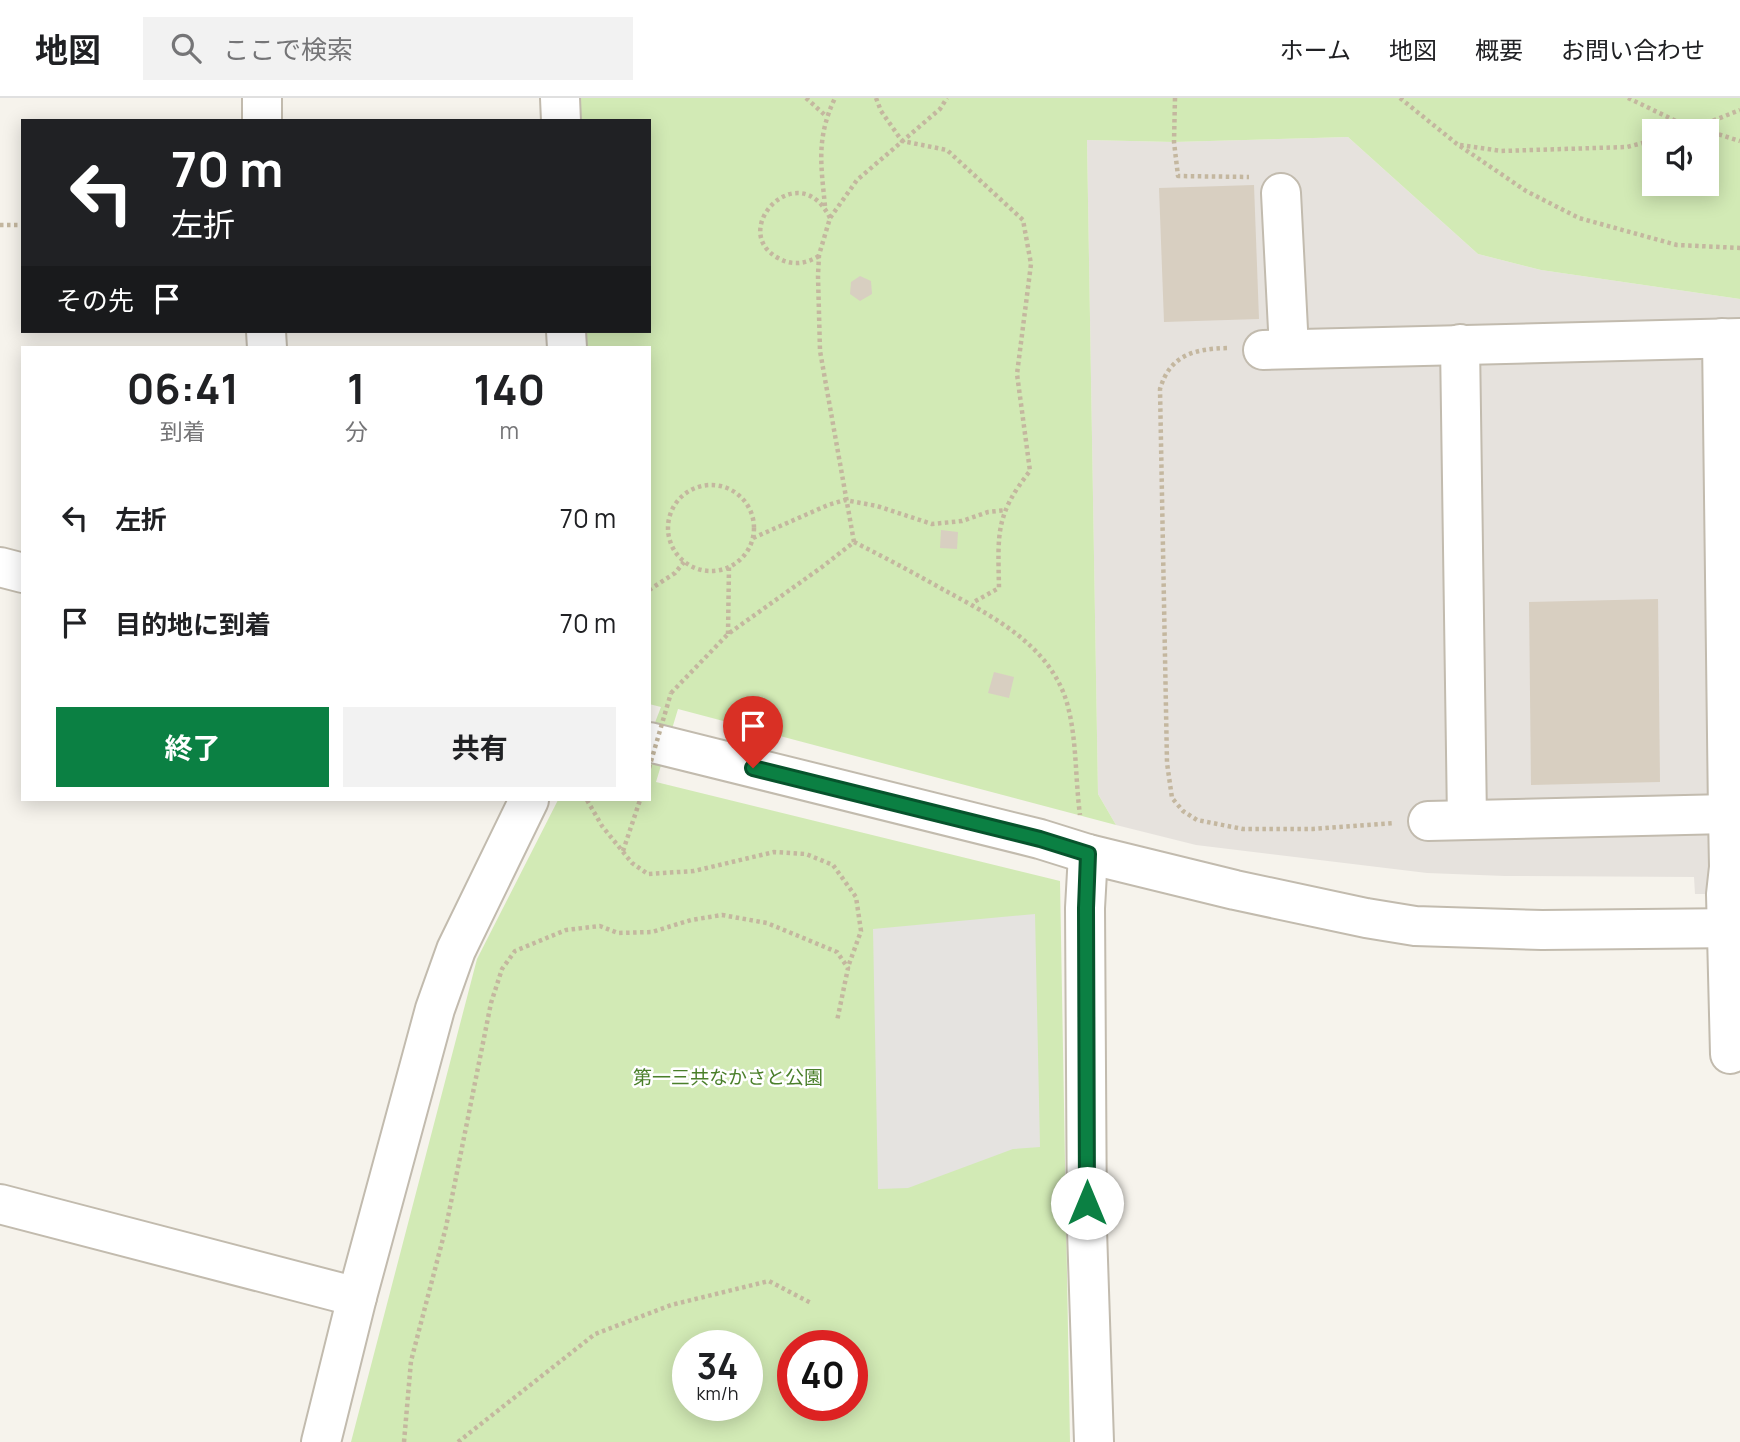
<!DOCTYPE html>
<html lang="ja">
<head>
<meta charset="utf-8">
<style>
	:root { --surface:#fff; --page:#f2f2f2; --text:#202124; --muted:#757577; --line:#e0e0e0; --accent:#0b8043 }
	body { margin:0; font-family:Manrope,"Noto Sans JP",sans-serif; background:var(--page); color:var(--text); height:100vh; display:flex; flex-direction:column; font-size:26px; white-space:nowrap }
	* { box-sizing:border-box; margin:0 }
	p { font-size:23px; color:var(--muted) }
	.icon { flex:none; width:38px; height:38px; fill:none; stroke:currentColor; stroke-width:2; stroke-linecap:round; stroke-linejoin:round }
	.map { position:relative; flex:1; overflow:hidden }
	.drawer { position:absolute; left:21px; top:248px; width:630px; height:455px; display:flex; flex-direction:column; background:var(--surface); border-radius:0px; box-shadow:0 4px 18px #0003 }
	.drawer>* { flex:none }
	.banner { position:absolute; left:21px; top:21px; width:630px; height:214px; border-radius:0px; box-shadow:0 4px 18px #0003; background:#202124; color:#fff; overflow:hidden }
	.controls { position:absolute; left:1642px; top:21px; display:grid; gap:14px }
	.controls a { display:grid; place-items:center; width:77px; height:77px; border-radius:0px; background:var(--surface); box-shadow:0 4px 18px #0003; font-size:35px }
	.speed { position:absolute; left:672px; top:1232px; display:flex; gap:14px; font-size:35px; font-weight:700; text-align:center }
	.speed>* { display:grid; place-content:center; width:91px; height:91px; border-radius:50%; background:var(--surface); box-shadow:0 4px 18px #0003; line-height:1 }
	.speed small { font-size:18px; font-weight:400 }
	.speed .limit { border:10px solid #d22; background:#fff; color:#111 }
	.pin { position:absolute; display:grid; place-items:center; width:60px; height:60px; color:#fff; margin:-72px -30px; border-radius:50% 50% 50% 0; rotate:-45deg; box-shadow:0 0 7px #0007 }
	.pin .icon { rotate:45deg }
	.me { position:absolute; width:77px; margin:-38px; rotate:0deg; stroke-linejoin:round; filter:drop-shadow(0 0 5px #0008) }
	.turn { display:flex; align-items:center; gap:24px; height:147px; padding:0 35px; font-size:32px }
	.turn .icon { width:91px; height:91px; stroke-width:2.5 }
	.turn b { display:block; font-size:49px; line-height:60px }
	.then { display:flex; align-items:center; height:66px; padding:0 35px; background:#0003; gap:14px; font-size:26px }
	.eta { display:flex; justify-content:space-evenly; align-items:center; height:119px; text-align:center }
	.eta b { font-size:42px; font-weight:700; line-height:49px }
	.cta { display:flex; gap:14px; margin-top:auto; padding:14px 35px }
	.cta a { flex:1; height:80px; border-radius:0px; background:var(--accent); color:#fff; font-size:28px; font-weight:700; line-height:80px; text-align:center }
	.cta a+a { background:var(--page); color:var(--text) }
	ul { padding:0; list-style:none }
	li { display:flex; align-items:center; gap:21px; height:105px; padding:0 35px }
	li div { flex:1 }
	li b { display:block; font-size:26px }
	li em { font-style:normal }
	header { display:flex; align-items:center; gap:42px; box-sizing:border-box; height:98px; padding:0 35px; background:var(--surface); border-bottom:2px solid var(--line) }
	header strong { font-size:33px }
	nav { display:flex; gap:38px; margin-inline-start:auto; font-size:24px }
	.search { width:490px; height:63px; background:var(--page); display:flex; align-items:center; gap:18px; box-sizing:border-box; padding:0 24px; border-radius:0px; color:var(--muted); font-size:26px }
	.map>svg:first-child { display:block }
	.industrial { fill:#e6e2dd }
	.green { fill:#d2eab5; fill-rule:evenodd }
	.parking { fill:#e5e3e0 }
	.building { fill:#d8cfc1 }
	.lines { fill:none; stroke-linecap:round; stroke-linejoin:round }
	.minor-casing { stroke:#c2bbae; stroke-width:42 }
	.path { stroke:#c4b79f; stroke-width:4.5; stroke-dasharray:3.5 3.5; stroke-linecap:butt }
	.minor { stroke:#fff; stroke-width:38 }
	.path-bridge { stroke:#c4b79f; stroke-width:4.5; stroke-dasharray:3.5 3.5; stroke-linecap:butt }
	.route-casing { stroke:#07532c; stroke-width:18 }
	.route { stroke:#0b8043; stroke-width:12 }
	.labels { text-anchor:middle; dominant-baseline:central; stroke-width:5; stroke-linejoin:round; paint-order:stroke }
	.park-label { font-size:19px; fill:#4a7f2a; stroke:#fff }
</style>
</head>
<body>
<header>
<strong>地図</strong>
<div class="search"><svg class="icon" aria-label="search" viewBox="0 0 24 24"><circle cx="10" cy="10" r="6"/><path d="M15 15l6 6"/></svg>ここで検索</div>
<nav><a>ホーム</a><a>地図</a><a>概要</a><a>お問い合わせ</a></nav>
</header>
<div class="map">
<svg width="1740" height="1344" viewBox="0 0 1740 1344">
	<rect width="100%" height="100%" fill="#f6f3ec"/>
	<!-- industrial -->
	<polygon class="industrial" points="1348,39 1478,156 1541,172 1740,201 1740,796 1695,796 1694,779 1505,778 1427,775 1196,747 1116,727 1098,696 1087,42 1174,44"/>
	<!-- green -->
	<path class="green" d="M579,0H1740V201L1541,172L1478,156L1348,39L1174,44L1087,42L1098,696L1116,727L678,611L656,684L1060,783L1070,1344H351L477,861L558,702H649V640L661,609L649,606V250H583V233H649V23H579ZM1654,33H1706V86H1654ZM688,1248H747V1307H688ZM793,1248H852V1307H793Z"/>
	<!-- parking -->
	<polygon class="parking" points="1035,816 1040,1049 1013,1051 908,1090 878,1091 873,831"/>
	<!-- building -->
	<g class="building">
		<polygon points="1254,87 1259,221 1164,224 1159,90"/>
		<polygon points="860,178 871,183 872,196 860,203 850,196 851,184"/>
		<polygon points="941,432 958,434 957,451 940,450"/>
		<polygon points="1658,501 1660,684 1531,687 1529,504"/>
		<polygon points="994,574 1014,579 1009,600 988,595"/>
	</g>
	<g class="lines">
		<defs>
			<g id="minor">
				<polyline points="262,0 262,23"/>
				<polyline points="560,0 561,23"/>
				<polyline points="1281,95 1289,251"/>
				<polyline points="266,233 267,250"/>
				<polyline points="566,233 567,250"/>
				<polyline points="1722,240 1728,716 1729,769 1726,796 1730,956"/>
				<polyline points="1460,246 1467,722"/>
				<polyline points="1263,252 1740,240"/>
				<polyline points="0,469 23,475"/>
				<polyline points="649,644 1040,741 1088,756 1235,792 1366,820 1415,828 1542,832 1740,830"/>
				<polyline points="1428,723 1728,716"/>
				<polyline points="1088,756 1085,810 1087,1132 1094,1344"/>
				<polyline points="0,1106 357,1199"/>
				<polyline points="321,1344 357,1199 435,911 456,852 529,702"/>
			</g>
		</defs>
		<!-- minor casing -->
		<use href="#minor" class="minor-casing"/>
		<!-- path -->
		<g class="path">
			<polyline points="806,0 826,18"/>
			<path d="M876,0L881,13L902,43L947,52L1023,122L1031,166L1017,276L1030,373C995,417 998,436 999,490L972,505"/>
			<polyline points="1175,0 1174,44 1178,78 1249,79"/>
			<polyline points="1400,0 1457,46 1526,93 1579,120 1677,147 1740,150"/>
			<polyline points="1628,0 1676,23 1740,43"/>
			<polyline points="1687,33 1740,12"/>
			<polyline points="1460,47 1501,53 1627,49 1654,42"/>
			<path d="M825,108C821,67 816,40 835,0"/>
			<polyline points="0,127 23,127"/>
			<path d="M819,158C805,166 792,168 778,160C727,132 799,56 830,120"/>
			<path d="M1227,250C1194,251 1170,257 1160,291L1167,665L1172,700L1183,713L1197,722L1243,731H1313L1395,725"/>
			<circle cx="711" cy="430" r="43"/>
			<polyline points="753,440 828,407 845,402 877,408 932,426 962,423 988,414 1006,412"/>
			<polyline points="854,444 820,253 818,178 819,157 830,120 857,82 940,11 947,0"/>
			<polyline points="649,492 675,475 684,464"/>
			<polyline points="728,536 729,469"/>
			<path d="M671,595L728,536L822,469L854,444C884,459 914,475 944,492C992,518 1050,547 1067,605C1077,641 1075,679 1080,717"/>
			<polyline points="587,702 602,728 632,765 648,776 694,773 774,754 806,756 833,767 856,799 861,833 848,869"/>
			<polyline points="623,753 640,702"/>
			<polyline points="404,1344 411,1263 446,1129 491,905 502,871 515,853 566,832 600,828 618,835 652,834 691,822 722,817 767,825 837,854 848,870 837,923"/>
			<polyline points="458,1344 595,1236 671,1207 769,1183 811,1205"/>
		</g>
		<!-- minor -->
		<use href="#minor" class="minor"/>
		<!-- path-bridge -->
		<polyline class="path-bridge" points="649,670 671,595"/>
	</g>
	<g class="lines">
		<defs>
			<polyline id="route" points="753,670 1040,741 1088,756 1086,810 1087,1105"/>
		</defs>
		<!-- route casing -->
		<use href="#route" class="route-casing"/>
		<!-- route -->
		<use href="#route" class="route"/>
	</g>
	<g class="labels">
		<!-- park labels -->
		<g class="park-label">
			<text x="728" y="979">第一三共なかさと公園</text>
		</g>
	</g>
</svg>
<div class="controls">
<a><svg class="icon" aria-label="sound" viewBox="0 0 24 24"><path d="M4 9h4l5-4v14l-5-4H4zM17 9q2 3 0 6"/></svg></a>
</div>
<div class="speed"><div>34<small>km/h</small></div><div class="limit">40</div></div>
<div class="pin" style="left:753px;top:670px;background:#d93025"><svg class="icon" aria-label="arrive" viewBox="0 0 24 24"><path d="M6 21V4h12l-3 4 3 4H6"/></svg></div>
<svg class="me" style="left:1087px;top:1105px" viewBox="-20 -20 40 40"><circle r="19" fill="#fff"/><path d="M0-13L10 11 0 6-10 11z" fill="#0b8043"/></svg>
<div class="banner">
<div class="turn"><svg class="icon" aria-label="left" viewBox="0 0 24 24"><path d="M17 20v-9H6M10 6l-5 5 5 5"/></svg><div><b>70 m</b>左折</div></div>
<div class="then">その先<svg class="icon" aria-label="arrive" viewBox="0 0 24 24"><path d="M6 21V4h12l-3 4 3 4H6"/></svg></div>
</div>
<section class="drawer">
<div class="eta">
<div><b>06:41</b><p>到着</p></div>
<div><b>1</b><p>分</p></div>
<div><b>140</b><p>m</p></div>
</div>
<ul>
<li><svg class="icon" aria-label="left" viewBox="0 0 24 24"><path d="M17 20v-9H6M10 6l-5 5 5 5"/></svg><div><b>左折</b></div><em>70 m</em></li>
<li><svg class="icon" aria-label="arrive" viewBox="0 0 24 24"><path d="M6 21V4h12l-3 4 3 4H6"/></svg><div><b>目的地に到着</b></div><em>70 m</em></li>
</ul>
<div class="cta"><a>終了</a><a>共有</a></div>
</section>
</div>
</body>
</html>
